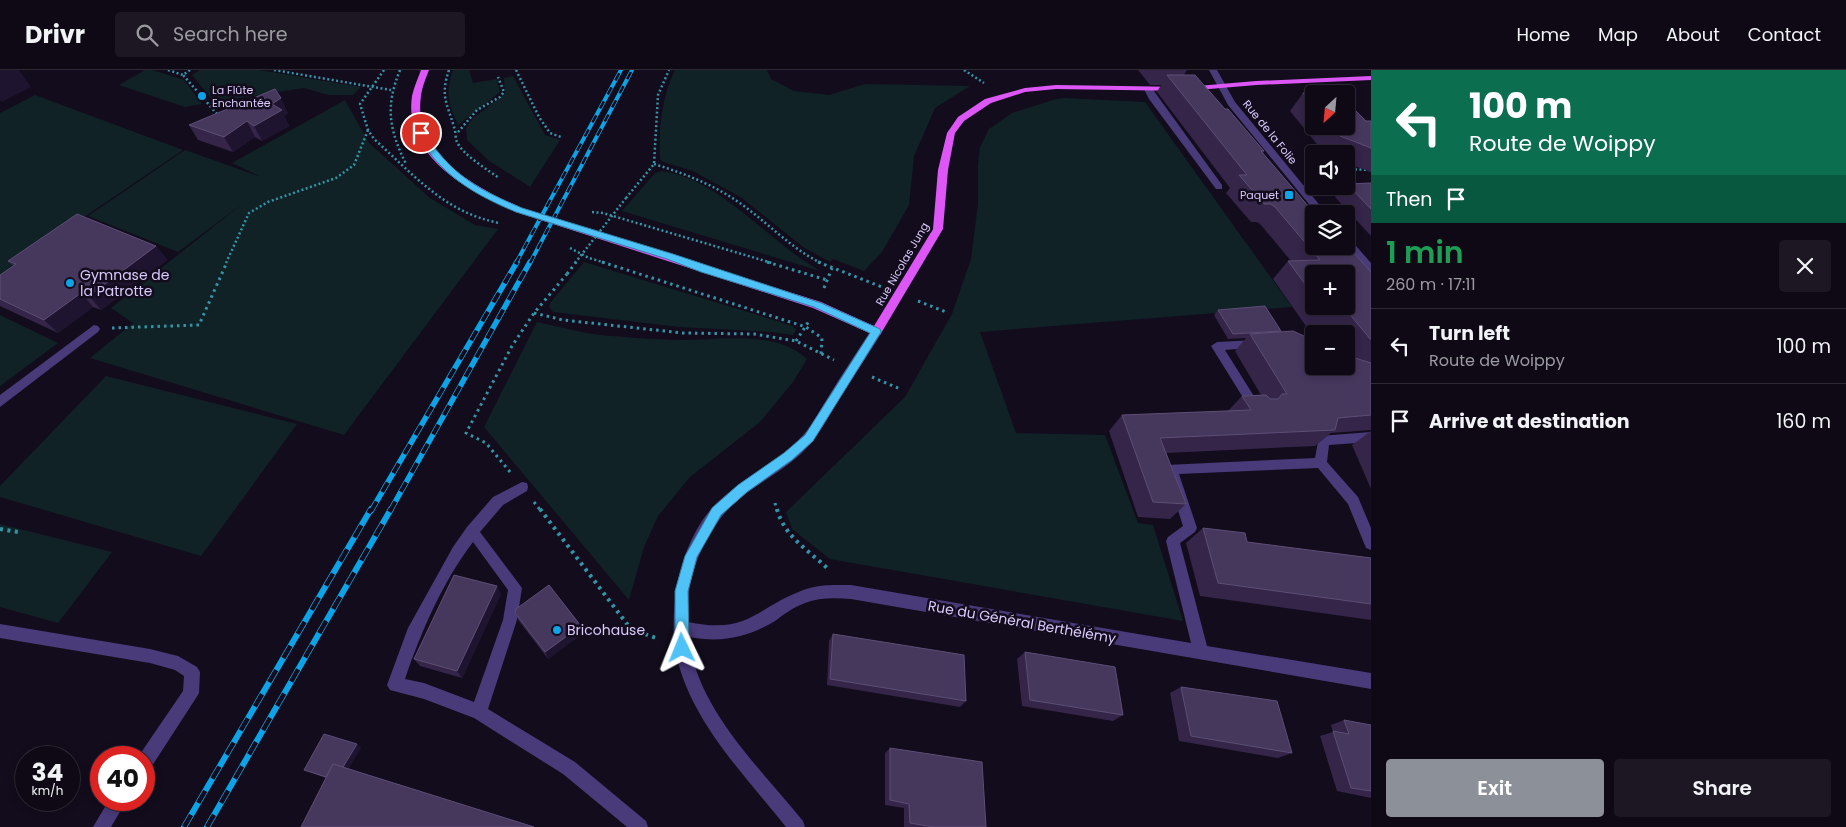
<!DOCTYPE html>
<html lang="en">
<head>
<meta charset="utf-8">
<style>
	:root { --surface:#0e0915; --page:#1c1722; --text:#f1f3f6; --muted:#9b9aa0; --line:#2e2a34; --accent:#8c9099 }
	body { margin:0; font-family:Poppins,sans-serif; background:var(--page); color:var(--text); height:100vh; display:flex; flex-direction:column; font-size:19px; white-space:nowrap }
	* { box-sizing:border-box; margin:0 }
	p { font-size:16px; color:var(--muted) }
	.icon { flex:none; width:28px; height:28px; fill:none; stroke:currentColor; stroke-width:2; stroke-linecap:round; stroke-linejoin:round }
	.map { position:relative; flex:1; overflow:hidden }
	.panel { display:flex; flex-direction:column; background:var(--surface); width:475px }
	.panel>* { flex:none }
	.top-card { background:#0b6e4f; color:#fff; overflow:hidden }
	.needle { width:32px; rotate:206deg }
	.controls { position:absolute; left:1305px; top:15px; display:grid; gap:10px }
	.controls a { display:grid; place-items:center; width:50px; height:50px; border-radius:5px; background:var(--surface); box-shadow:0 2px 8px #0003,0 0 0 1px var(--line); font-size:25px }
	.speed { position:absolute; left:15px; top:676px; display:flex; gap:10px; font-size:25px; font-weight:700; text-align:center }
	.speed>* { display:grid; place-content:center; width:65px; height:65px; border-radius:50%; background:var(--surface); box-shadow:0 2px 8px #0003,0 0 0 1px var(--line); line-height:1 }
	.speed small { font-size:12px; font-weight:400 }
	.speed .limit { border:8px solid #d22; background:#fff; color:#111 }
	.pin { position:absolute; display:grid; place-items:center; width:42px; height:42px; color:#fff; margin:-21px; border:2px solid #fff; border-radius:50%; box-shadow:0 1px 5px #0007 }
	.me { position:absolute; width:55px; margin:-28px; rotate:358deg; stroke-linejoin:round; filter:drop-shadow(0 0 4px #0008) }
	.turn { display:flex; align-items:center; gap:18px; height:105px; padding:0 15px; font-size:22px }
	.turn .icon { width:65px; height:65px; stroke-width:2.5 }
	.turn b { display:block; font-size:35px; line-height:42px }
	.then { display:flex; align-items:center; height:48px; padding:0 15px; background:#0003; gap:10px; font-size:19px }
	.round { display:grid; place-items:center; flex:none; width:52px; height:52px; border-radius:5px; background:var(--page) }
	.summary { display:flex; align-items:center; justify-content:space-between; height:85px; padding:0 15px }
	h1 { font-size:30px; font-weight:600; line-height:38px; color:#1e9e55 }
	.button { display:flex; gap:10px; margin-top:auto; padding:10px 15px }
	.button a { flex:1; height:58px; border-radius:5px; background:var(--accent); color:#fff; font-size:20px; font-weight:600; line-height:58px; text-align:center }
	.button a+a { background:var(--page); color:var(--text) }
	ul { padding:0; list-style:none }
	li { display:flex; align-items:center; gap:15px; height:75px; padding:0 15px; border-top:1px solid var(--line) }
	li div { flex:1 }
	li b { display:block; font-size:19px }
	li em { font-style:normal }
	header { display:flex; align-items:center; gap:30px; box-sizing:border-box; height:70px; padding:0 25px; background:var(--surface); border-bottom:1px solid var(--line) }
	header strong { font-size:24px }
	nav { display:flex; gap:28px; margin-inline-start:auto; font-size:18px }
	.search { width:350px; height:45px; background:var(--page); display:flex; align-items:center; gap:12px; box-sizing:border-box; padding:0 18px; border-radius:5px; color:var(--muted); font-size:19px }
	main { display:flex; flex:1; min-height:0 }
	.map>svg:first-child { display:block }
	.green { fill:#102226 }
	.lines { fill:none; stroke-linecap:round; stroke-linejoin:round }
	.path-far2 { stroke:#3396a8; stroke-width:2.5; stroke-dasharray:2 2.5; stroke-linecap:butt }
	.path-far1 { stroke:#3396a8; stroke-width:3; stroke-dasharray:2.5 4; stroke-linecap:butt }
	.path { stroke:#3396a8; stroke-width:4; stroke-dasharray:3 4.5; stroke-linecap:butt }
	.minor { fill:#493a79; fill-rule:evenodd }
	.major { fill:#dc57f6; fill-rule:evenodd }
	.rail-far2-casing { stroke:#0ca3e7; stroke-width:4 }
	.rail-far1-casing { stroke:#0ca3e7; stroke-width:5.5 }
	.rail-casing { stroke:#0ca3e7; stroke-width:6 }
	.rail-far2 { stroke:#120c1c; stroke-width:2.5; stroke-dasharray:8; stroke-linecap:butt }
	.rail-far1 { stroke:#120c1c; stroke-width:4; stroke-dasharray:11; stroke-linecap:butt }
	.rail { stroke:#120c1c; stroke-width:4.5; stroke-dasharray:14; stroke-linecap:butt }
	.path-bridge-far1 { stroke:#3396a8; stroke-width:2.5; stroke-dasharray:2 2.5; stroke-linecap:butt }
	.path-bridge { stroke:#3396a8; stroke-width:3; stroke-dasharray:2.5 4; stroke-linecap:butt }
	.wall { fill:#342549; fill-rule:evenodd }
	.shaded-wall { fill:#1f142f }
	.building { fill:#46375d; stroke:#5d4e76 }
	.route { fill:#4fc3f7; stroke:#337fa1 }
	.poi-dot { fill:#0ca3e7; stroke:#120c1c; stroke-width:2 }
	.labels { text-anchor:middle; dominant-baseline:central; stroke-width:5; stroke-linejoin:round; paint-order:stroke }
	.far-poi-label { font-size:11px; fill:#dacafc; stroke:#120c1c; text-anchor:start }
	.far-street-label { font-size:11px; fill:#dacafc; stroke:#120c1c }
	.poi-label { font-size:14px; fill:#dacafc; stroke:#120c1c; text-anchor:start }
	.street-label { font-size:14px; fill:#dacafc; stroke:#120c1c }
</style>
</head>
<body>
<header>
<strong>Drivr</strong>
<div class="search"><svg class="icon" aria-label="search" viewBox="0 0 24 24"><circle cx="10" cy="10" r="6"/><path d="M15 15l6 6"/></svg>Search here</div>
<nav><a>Home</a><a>Map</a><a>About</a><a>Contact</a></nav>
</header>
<main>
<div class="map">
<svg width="1371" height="757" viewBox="0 0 1371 757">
	<rect width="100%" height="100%" fill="#120c1c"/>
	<!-- green -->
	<g class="green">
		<polygon points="145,0 152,0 184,10 202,34 185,37 119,15"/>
		<polygon points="200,0 259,0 361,17 353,25 329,25 304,18 214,32 192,5"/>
		<path d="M453,0H469L473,13L497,9L500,22L458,55C448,32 445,24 453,0Z"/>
		<path d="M675,0H767L771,9L794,21L829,25L865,14L970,16L935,38L914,86L909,135L882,182L864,201L833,189L830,192L803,177L742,128L693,101L663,92L660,89C658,60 662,26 675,0Z"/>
		<polygon points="513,6 545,65 560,70 530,117 488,90 467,70 466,58 473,48 505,24 504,8"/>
		<polygon points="35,25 183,80 0,204 0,43"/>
		<polygon points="1065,28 1145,32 1292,237 980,262 1016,363 1105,365 1138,453 1153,455 1183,551 830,489 792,459 786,442 905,327 952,244 971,189 978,134 978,94 980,77 989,59 1012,43 1056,29"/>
		<polygon points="345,30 369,73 430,128 475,155 498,159 344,365 90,288 133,253 111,238 242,134 178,182 88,146 185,80 261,107 232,93"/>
		<path d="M662,101C709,107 751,151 788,179C798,187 809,194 820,201L622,141L655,103Z"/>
		<polygon points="584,192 793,256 796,260 793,265 771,262 679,257 553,242 549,237 550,233"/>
		<polygon points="0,245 58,273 0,316"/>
		<path d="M537,252C562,257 587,265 612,266C633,268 653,269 674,270C716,271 774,258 807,289L793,312L760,352L690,407L658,446L644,477L629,530L484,357Z"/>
		<polygon points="106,306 297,354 201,486 0,427 0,416"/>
		<polygon points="0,454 112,482 58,553 0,537"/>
	</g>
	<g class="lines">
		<!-- path-far2 -->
		<g class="path-far2">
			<polyline points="168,0 183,5"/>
			<polyline points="190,0 183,5 217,44"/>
			<polyline points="274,0 391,20"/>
			<path d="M384,0L360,34L368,60L374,69C414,105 444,142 499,153"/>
			<path d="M400,0C385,37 389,59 406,94"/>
			<path d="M449,0C440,26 447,33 454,57C456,61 455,68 457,72C463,85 488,100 499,108"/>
			<polyline points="516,0 539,47 550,63 561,67"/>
			<polyline points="964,0 984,13"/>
			<polyline points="458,62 477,40 500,27 504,22 498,7"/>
			<path d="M654,94C686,104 717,116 744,136C770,155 792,179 821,193"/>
			<polyline points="1346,99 1371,100"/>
			<polyline points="626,128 654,94 658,25 669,0"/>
			<polyline points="592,142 603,143 772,193"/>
			<polyline points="570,178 589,188 606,193"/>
			<polyline points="226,193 249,143 268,132 336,108 354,95 368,60"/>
		</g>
		<!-- path-far1 -->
		<g class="path-far1">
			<polyline points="602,192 806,257 822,268 821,284"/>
			<polyline points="767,192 827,210"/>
			<polyline points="818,192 882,217"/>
			<polyline points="824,218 832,198"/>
			<polyline points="918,231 946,242"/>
			<polyline points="534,243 563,250 683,263 754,264 796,271 834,290"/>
			<polyline points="112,258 199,255 227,192"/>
			<polyline points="796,271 809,251"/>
			<polyline points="872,307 900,319"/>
			<polyline points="510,402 486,373 466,363 512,276 534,243 567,204"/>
			<polyline points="534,432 541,441"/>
			<polyline points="775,433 777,441"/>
		</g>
		<!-- path -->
		<g class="path">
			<polyline points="540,439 627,554 642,563 659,569"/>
			<path d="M777,439C784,467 810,481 829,500"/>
			<polyline points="0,459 18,462"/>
		</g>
		<!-- minor -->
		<g class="minor">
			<polygon points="1209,0 1217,0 1235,32 1327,144 1317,144 1228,35"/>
			<polygon points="1145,17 1151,17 1222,115 1222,119 1216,119 1149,29 1144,19"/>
			<polygon points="1346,168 1350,169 1371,193 1371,204 1367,203 1345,176"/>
			<polygon points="94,255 98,256 100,259 98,262 0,337 0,325"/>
			<path d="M876,258L882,262C869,284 854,305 841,326C829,345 820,364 805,380C787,398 764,410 744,425C707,453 684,506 688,552C750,565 755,537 806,519C821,514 835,515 851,515L1191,573L1166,471L1168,467L1183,456L1165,399L1166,395L1315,388L1319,366L1371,362V372L1329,375L1327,392L1358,427L1371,458V480L1366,478L1348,434L1318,398L1179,404L1197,458L1195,462L1180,473L1207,576L1371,603V619L851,529C835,528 820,527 805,533C794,537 784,544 775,551C747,568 721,573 689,567C695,637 761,699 803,751L805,757H786C744,704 688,649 675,579C672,557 674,536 677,515C682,489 694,457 713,437C740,408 778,394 804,364C814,353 819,341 827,329C841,305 857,282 872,259Z"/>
			<polygon points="1256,270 1262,274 1260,277 1225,280 1262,339 1260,342 1252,342 1211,276 1217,272"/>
			<path d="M522,412L527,413L528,417L527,421L503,435L480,462L522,518L517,550L488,639L575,692L646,751L648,757H627L563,704L474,648L424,629L390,620L387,615L408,558L453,477L467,457L493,427ZM473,472L508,520L503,550L474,632L424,613L405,609C421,562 442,513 473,472Z"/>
			<polygon points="0,554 150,579 178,586 197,597 200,602 199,623 196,628 150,699 144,701 144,688 138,687 183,621 184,606 175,600 150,593 0,568"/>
			<polygon points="109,730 127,730 111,757 93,757"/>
		</g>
		<!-- major -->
		<path class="major" d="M421,0H429C426,8 422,17 421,26C412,85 477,118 522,138L821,232L874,256L933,159L938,100L947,63L958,47L985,29L1025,18L1056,15L1186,17L1256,11L1371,6V10L1256,15L1186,21L1056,19L1025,22L991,33L964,51L955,63L948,100L943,159L880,265L876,266L813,238L516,142C470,122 403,87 412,26C414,17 418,8 421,0Z"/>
		<defs>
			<g id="rail-far2">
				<polyline points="516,193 621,0"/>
				<polyline points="530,193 632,0"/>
			</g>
			<g id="rail-far1">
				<polyline points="371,441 517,192"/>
				<polyline points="390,441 530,192"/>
			</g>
			<g id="rail">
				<polyline points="184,757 371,439"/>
				<polyline points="207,757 391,439"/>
			</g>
		</defs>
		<!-- rail-far2 casing -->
		<use href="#rail-far2" class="rail-far2-casing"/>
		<!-- rail-far1 casing -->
		<use href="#rail-far1" class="rail-far1-casing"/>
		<!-- rail casing -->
		<use href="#rail" class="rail-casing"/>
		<!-- rail-far2 -->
		<use href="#rail-far2" class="rail-far2"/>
		<!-- rail-far1 -->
		<use href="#rail-far1" class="rail-far1"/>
		<!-- rail -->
		<use href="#rail" class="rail"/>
		<!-- path-bridge-far1 -->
		<polyline class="path-bridge-far1" points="575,193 626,128"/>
		<!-- path-bridge -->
		<polyline class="path-bridge" points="567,204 576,192"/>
	</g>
	<!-- wall -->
	<g class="wall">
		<path d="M1138,0H1187L1184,5L1225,39L1264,81L1263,83L1314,176L1371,202V360L1331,363L1315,376L1166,383L1186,434L1170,449L1138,447L1109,361L1122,345L1228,341L1242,326L1261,325L1235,281L1246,268L1228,269L1214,245L1218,240L1281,261L1314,296L1352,287L1346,280V264H1334L1330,258L1308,259L1273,209L1288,191H1291L1261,155L1257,152H1251L1226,123L1230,118L1157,22L1161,15H1150ZM1314,204L1346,236H1314Z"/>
		<polygon points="1303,23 1314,24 1314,56 1346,56 1366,51 1371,51 1371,102 1346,93 1346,84 1325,84 1290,41"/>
		<polygon points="288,43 284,46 289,56 262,71 255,67 233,82 198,70 189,55"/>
		<polygon points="1371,113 1371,166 1335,127 1345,116 1346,116 1347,114"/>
		<polygon points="156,176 167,190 101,240 93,237 58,263 0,236 0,205 13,196 8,191"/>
		<polygon points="1371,361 1371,419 1352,375"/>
		<polygon points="1203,458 1247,472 1371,488 1371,550 1200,526 1186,473"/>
		<polygon points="501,524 462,608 420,596 414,589"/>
		<polygon points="515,543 581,556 583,563 548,589 519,551"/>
		<polygon points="833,564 966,631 960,637 827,615 829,571"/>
		<polygon points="1025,582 1123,645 1113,651 1022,636 1017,589"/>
		<polygon points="1181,617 1292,683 1278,688 1179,671 1170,623"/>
		<polygon points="1344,650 1371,655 1371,728 1337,721 1320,666 1333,662 1331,655"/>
		<polygon points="361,677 348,699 326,708 304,700"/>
		<polygon points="890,678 986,757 904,757 904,738 885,735 885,683"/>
	</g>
	<!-- shaded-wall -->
	<g class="shaded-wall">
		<polygon points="0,0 19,0 31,17 2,32 0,30"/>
		<polygon points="281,28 288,43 284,46 289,56 262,71 254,56 272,34"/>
		<polygon points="247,51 255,67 233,82 224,67"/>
		<polygon points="156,176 167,190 101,240 89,226"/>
		<polygon points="81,223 93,237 58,263 44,250"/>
		<polygon points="497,516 501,524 462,608 457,601"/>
		<polygon points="581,556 583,563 548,589 545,582"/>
		<polygon points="357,674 361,677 340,713 335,710"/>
	</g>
	<!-- building -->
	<g class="building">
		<polygon points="1167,5 1195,5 1225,39 1228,39 1264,81 1261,81 1315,144 1314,144 1314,176 1346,176 1346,174 1371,202 1371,270 1347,241 1326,242 1322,236 1346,236 1346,204 1314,204 1314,226 1288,191 1320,190 1275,137 1271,134 1264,134 1239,105 1247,105"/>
		<polygon points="275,19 281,28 272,34 282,40 254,56 247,51 224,67 189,55"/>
		<polygon points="1303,23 1338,23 1339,24 1314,24 1314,36"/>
		<polygon points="1346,31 1366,51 1371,51 1371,78 1340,66 1331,56 1346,56"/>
		<polygon points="1371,113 1371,139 1347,114"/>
		<polygon points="77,144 156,176 89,226 81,223 44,250 0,229 0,205 16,194 8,191"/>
		<polygon points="1265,236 1281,261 1233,264 1218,240"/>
		<polygon points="1293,261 1304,266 1314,280 1314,296 1346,296 1346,287 1352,287 1371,293 1371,345 1338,348 1335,360 1160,368 1186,434 1153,432 1122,345 1251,340 1242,326 1266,325 1270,329 1278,329 1282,324 1287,324 1250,264"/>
		<polygon points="1203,458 1245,463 1247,472 1371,488 1371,534 1218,513"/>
		<polygon points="454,505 497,516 457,601 414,589"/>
		<polygon points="549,515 581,556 545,582 515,543 516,539"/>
		<polygon points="833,564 964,585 966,631 830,609"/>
		<polygon points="1025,582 1115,597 1123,645 1030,630"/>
		<polygon points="1181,617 1277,631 1292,683 1191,666"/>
		<polygon points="1344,650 1371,655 1371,721 1351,718 1333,661 1349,664"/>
		<polygon points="324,664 357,674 343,697 333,694 326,707 304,700"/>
		<polygon points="890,678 982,692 986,757 934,757 910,753 909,734 890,730"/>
		<polygon points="333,694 534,757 301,757"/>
	</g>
	<!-- route -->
	<path class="route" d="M418,62H424C450,104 477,119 522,138L673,184L821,233L880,259L881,262L813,371L792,390L747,422L721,445L697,487L688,521L689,578L687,583L682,584L677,583L675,578V521L685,486L712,438L738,415L784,383L805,365L870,263L814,237L701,202L667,189L516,142C475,125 438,104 417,63Z"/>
	<!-- markers -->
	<g class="poi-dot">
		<circle cx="202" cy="26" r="5"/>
		<rect x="1284" y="120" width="10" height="10" rx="2.5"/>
		<circle cx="70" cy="213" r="5"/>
		<circle cx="557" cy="560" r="5"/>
	</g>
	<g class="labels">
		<!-- far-poi labels -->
		<g class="far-poi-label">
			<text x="212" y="20">La Flûte<tspan x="212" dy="13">Enchantée</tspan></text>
			<text x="1279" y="125" text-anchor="end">Paquet</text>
		</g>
		<!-- far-street labels -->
		<g class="far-street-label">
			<text transform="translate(1270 62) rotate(51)">Rue de la Folie</text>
			<text transform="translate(902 194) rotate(-60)">Rue Nicolas Jung</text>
		</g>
		<!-- poi labels -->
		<g class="poi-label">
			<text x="80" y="205">Gymnase de<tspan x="80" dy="16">la Patrotte</tspan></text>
			<text x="567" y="560">Bricohause</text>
		</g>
		<!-- street labels -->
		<g class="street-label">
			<text transform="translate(1022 552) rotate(10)">Rue du Général Berthélémy</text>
		</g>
	</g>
</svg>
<div class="controls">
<a><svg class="needle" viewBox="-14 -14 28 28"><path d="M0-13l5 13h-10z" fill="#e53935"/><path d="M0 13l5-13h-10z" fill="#9b9aa0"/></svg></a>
<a><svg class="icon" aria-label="sound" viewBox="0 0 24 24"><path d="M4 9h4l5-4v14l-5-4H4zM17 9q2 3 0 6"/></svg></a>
<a><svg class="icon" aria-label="layers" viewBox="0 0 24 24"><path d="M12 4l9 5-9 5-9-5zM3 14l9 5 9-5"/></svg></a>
<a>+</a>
<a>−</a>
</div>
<div class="speed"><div>34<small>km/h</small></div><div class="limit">40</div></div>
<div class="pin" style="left:421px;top:63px;background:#d93025"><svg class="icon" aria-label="arrive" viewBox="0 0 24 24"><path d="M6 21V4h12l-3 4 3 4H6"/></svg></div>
<svg class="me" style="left:682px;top:578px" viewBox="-20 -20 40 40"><path d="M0-17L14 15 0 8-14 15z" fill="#4fc3f7" stroke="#fff" stroke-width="4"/></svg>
</div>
<section class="panel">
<div class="top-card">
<div class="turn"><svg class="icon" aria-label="left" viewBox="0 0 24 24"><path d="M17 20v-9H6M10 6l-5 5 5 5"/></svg><div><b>100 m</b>Route de Woippy</div></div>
<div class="then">Then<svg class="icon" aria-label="arrive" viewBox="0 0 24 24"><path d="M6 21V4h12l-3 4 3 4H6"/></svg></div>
</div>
<div class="summary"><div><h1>1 min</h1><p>260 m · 17:11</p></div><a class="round"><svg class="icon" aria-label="close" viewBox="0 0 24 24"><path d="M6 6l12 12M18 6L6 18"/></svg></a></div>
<ul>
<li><svg class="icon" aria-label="left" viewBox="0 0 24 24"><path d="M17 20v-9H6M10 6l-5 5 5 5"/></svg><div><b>Turn left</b><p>Route de Woippy</p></div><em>100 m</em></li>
<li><svg class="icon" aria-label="arrive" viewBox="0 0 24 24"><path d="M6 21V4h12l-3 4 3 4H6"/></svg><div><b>Arrive at destination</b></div><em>160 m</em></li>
</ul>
<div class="button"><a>Exit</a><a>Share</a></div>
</section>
</main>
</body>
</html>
